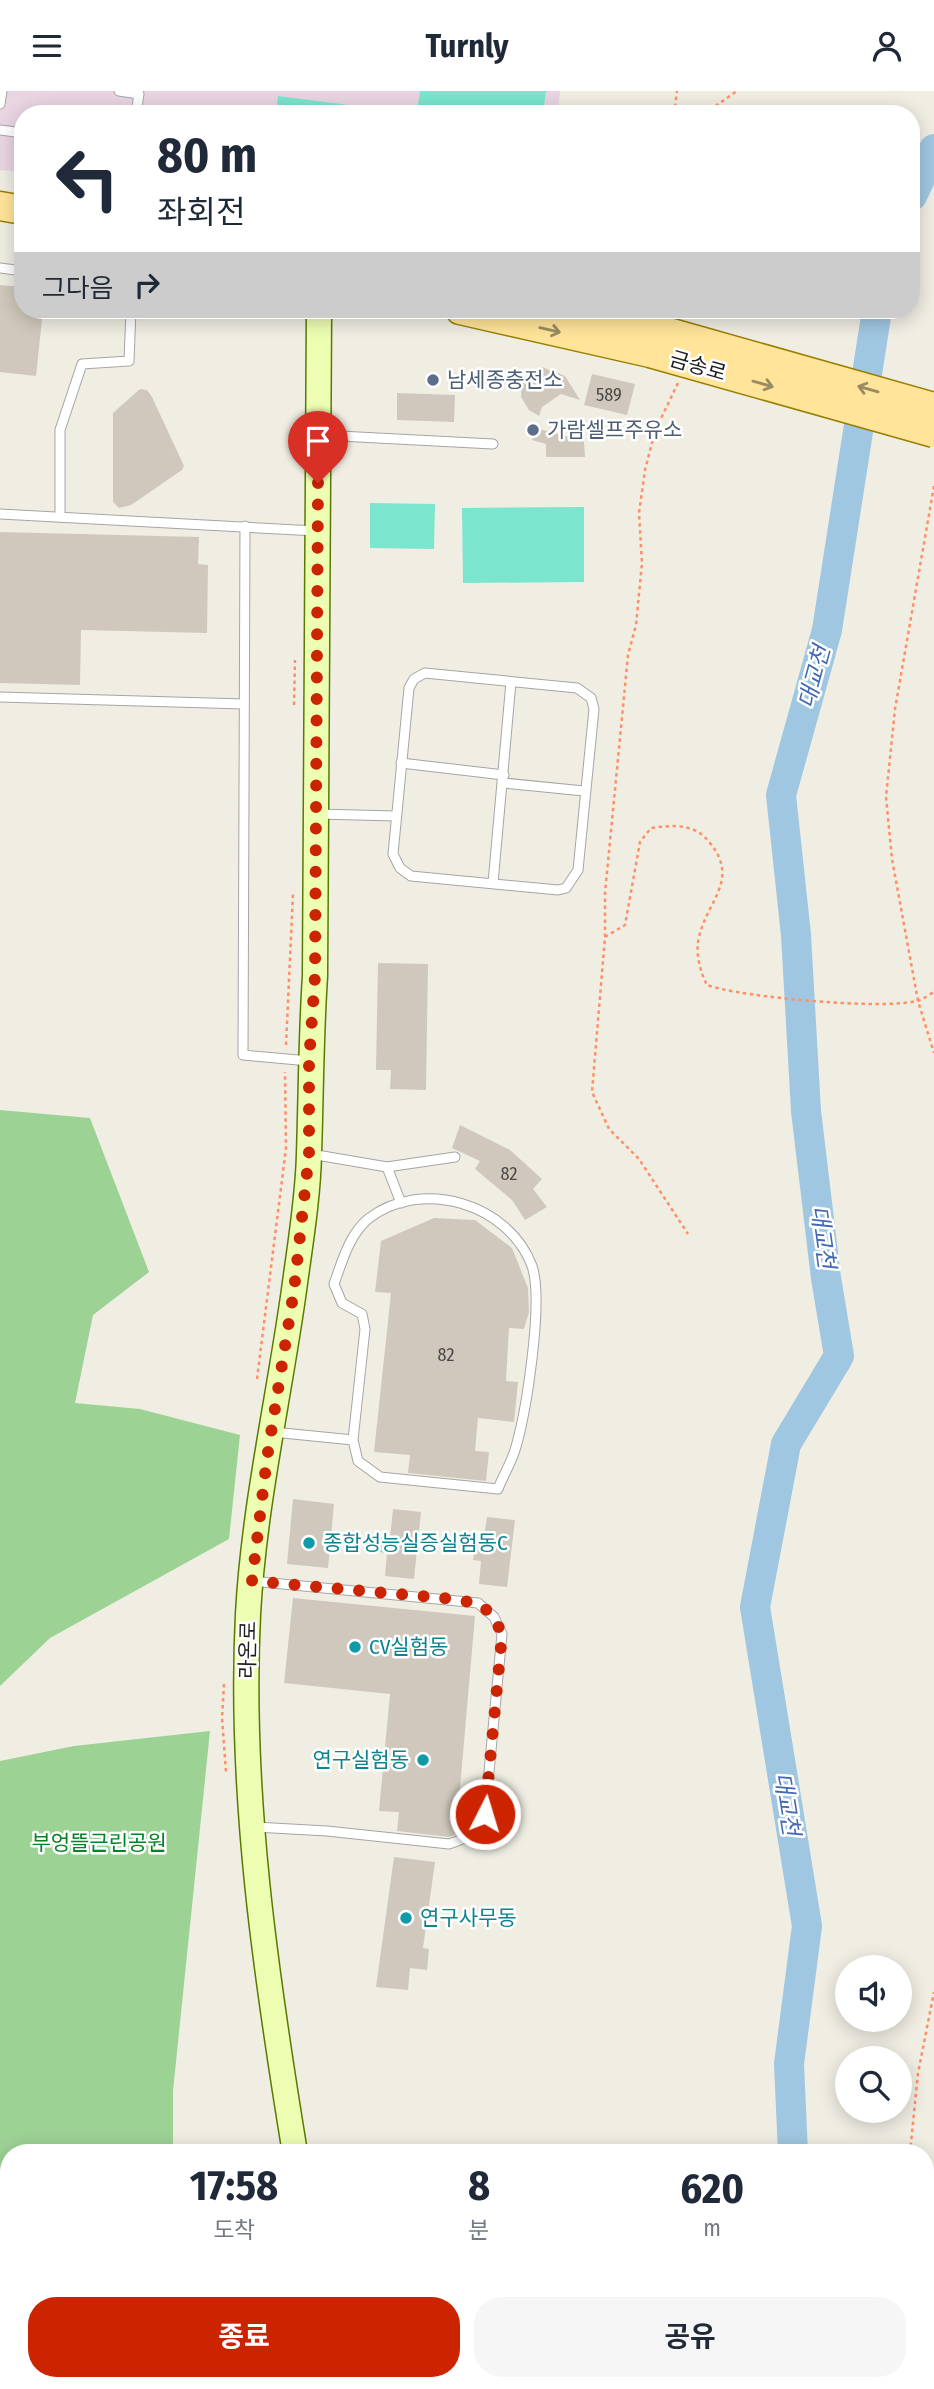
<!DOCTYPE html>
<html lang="ko">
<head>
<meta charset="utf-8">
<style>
	:root { --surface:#fff; --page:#f6f6f7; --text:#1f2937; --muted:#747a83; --accent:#cc2300 }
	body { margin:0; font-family:"Fira Sans Condensed","Noto Sans KR",sans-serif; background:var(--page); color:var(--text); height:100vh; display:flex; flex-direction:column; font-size:26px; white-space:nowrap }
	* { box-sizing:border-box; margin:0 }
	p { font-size:23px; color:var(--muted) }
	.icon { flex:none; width:38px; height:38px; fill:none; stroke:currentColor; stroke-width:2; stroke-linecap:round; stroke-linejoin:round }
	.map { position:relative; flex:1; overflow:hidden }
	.panel { position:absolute; left:0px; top:2053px; width:934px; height:247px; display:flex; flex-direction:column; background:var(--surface); border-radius:28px 28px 0 0; box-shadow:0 4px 18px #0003 }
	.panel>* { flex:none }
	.top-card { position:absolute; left:14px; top:14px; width:906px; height:214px; border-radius:28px; box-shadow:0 4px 18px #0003; background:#fff; color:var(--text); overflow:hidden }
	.tools { position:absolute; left:835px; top:1864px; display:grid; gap:14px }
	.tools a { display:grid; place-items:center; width:77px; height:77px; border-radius:50%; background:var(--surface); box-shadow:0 4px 18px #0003; font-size:35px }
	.pin { position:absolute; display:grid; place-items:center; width:60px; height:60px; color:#fff; margin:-72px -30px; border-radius:50% 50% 50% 0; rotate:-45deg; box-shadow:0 0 7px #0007 }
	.pin .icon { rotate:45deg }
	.me { position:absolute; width:77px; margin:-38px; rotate:5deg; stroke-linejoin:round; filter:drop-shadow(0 0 5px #0008) }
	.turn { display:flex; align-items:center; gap:24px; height:147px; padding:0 28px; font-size:32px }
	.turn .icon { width:91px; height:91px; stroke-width:2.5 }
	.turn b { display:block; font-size:49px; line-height:60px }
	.then { display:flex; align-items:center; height:66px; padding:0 28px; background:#0003; gap:14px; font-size:26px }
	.eta { display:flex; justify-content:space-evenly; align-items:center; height:119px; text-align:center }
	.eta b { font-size:42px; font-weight:700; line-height:49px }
	.action { display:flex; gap:14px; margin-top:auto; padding:14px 28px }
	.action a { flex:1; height:80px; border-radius:28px; background:var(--accent); color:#fff; font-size:28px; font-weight:700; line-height:80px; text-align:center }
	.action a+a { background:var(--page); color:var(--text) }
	header { display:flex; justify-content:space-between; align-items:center; height:91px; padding:0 28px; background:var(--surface); font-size:32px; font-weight:700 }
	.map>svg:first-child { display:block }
	.industrial { fill:#e9d5e2 }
	.forest { fill:#9dd295 }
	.pitch { fill:#7be5ce }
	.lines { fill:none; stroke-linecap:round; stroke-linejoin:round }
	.river { stroke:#a0c7e1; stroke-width:30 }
	.building { fill:#d0c8bc }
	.service-casing { stroke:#a5a5a5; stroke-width:11 }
	.secondary-casing { stroke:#587a00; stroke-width:27 }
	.primary-casing { stroke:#987f00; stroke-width:31 }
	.path { stroke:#ff8f65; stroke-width:2.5; stroke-dasharray:3.5 3.5; stroke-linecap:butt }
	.service { stroke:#fff; stroke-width:9 }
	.secondary { stroke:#edfeb3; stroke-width:24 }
	.primary { stroke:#ffe499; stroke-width:28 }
	.primary-bridge-casing { stroke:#987f00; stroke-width:31; stroke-linecap:butt }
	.primary-bridge { stroke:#ffe499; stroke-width:28 }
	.oneway { stroke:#9a8b62 }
	.route { stroke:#cc2300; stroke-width:12; stroke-dasharray:0 21.6 }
	.service-dot { fill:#5c6f8a; stroke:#fff; stroke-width:2.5 }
	.culture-dot { fill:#0f9aa8; stroke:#fff; stroke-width:2.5 }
	.labels { text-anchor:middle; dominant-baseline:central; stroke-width:5; stroke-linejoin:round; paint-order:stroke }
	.number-label { font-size:18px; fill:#4a4846 }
	.street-label { font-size:21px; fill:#1e1e1e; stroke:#fff }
	.service-label { font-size:21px; fill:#4e5e75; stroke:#fff; text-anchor:start }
	.culture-label { font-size:21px; fill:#0d838f; stroke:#fff; text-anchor:start }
	.park-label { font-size:21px; fill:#048424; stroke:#fff }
	.water-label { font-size:23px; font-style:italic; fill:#4369b5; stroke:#fff }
</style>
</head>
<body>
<header><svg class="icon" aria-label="menu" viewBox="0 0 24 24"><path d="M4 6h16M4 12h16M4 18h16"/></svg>Turnly<svg class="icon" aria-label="person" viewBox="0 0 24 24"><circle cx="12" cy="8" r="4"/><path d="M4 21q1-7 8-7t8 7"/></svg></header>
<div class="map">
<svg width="934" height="2298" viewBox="0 0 934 2298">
	<rect width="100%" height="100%" fill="#f0eee3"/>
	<!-- industrial -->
	<polygon class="industrial" points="0,0 560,0 558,23 23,23 23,81 0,79"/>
	<!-- forest -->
	<g class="forest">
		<polygon points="0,1019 90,1027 149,1181 93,1224 75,1312 140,1318 240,1344 229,1448 50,1547 0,1595"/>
		<polygon points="210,1640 173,2000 173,2061 9,2062 9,2291 169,2291 169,2298 0,2298 0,1670 74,1655"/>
	</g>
	<!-- pitch -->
	<g class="pitch">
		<polygon points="420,0 546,0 543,23 482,23 418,14"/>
		<polygon points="278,5 419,23 276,23"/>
		<polygon points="370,412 435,413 434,458 370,457"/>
		<polygon points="584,416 584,491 463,492 462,417"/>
	</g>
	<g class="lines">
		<!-- river -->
		<g class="river">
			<polyline points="912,105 934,58"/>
			<polyline points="793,2062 789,1973 807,1835 755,1516 786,1353 839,1265 826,1187 806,1020 796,844 781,704 827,539 877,219"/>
			<polyline points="800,2298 800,2291"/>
		</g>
	</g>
	<!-- building -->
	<g class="building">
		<polygon points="0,194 23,196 23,219 43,219 36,285 0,281"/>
		<polygon points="542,276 565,285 580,309 561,303 542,316 539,325 529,319 521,306 522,293 530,281"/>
		<polygon points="592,283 635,293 627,324 584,314"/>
		<polygon points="140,298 147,299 152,306 184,375 182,379 131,414 119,417 113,411 113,322"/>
		<polygon points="397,302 455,304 454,331 397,329"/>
		<polygon points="536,337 584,350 585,366 546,366 546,353 532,349"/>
		<polygon points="0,441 199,446 198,473 208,474 207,542 81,539 80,594 0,592"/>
		<polygon points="378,872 428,873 426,999 390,998 391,979 376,979"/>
		<polygon points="460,1034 510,1059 542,1088 533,1098 547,1116 525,1129 512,1109 475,1078 480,1070 452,1057"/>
		<polygon points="434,1127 475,1129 512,1157 528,1197 529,1221 524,1238 509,1237 506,1290 518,1291 514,1331 478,1327 475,1360 489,1361 486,1390 408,1382 410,1364 374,1361 391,1202 375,1201 381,1150"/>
		<polygon points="293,1408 334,1413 328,1477 287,1473"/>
		<polygon points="393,1418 421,1421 414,1488 385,1485 387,1463 380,1461 381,1446 390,1447"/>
		<polygon points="487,1426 515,1429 507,1496 479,1493 481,1470 473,1469 475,1454 483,1455"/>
		<polygon points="293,1507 475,1525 456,1743 449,1746 397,1740 399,1721 379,1720 390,1603 284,1592"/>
		<polygon points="394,1766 435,1771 423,1857 429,1858 427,1879 410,1877 408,1899 376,1896"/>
	</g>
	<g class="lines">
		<defs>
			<g id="service">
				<polyline points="119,0 139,3 136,23"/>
				<polyline points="0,13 2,0"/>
				<polyline points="0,39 23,42"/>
				<polyline points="0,177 23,180"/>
				<polyline points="320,344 493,353"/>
				<polyline points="0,423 316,440"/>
				<polyline points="60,426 60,339 82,273 129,270 131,219"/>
				<polyline points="245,435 243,964 309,970"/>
				<polygon points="425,582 577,597 591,607 594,618 578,779 566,797 558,799 411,785 400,777 393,763 409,597 414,588"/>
				<polyline points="0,606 244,613"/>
				<polyline points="401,672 504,684"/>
				<polyline points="504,692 584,700"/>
				<polyline points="317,723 396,725"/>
				<polyline points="493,792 511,591"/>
				<polyline points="311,1063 387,1076 455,1066"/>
				<polyline points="387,1076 401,1112"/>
				<path d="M273,1341L353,1349L358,1370L380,1386L498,1398C503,1385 511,1372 515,1359C526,1323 544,1210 532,1175C509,1113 422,1086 368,1128C349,1144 342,1171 334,1193L342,1212L362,1223L365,1238L353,1349"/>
				<path d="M252,1490L478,1512L494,1526L502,1543L485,1723C478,1741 468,1747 449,1753L327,1740L255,1736"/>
			</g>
			<g id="secondary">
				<path d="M295,2062C266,1885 239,1702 248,1523C254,1414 279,1307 294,1199C300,1154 308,1108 309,1063C311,1003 311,944 315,885L319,219"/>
				<polyline points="319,2291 319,2298"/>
			</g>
			<g id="primary">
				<polyline points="0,115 23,119"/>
				<polyline points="460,219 650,262"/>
				<polyline points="569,219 654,237"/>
			</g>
		</defs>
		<!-- service casing -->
		<use href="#service" class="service-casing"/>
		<!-- secondary casing -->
		<use href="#secondary" class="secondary-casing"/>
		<!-- primary casing -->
		<use href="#primary" class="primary-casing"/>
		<!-- path -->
		<g class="path">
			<polyline points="674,23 677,0"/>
			<polyline points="704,23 737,0"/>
			<polyline points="678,292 655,340 645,379 639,422 642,472 636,534 628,564 605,802 605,846 592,1001 609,1038 639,1068 688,1143"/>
			<polyline points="934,395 895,618 886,706 892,768 918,910 934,962"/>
			<polyline points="294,614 295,569"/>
			<path d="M605,846L625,834L640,751L651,737C674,734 695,732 710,752C740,789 707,810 699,846C695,862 700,880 707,894C739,906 889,920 920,909C925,907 930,903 934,901"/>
			<polyline points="286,954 293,803"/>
			<polyline points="257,1288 286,1057 285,981"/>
			<polyline points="224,1593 222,1627 226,1681"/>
			<polyline points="910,2062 918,1982 934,1901"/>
			<polyline points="891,2291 891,2298"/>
			<polyline points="679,2298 679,2291"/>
		</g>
		<!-- service -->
		<use href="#service" class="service"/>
		<!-- secondary -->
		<use href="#secondary" class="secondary"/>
		<!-- primary -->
		<use href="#primary" class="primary"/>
		<defs>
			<g id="primary-bridge">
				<polyline points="654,237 934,316"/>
				<polyline points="650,262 934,342"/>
			</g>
		</defs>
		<!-- primary-bridge casing -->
		<use href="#primary-bridge" class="primary-bridge-casing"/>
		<!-- primary-bridge -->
		<use href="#primary-bridge" class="primary-bridge"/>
	</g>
	<!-- one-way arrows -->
	<defs><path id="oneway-shaft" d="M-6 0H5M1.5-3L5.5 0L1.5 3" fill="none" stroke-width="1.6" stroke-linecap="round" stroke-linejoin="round" transform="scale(1.75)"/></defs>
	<g class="oneway">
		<use href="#oneway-shaft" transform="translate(550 239) rotate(13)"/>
		<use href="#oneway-shaft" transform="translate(763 293) rotate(16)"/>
		<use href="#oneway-shaft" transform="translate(868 298) rotate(-164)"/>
	</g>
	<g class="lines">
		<!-- route -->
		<path class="route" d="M318,392L315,885L309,970V1063L294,1199L267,1367L252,1490L454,1508C482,1513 491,1516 502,1544L485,1723"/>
	</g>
	<!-- markers -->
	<g class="service-dot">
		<circle cx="433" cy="289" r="7"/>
		<circle cx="533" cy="339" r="7"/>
	</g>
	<g class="culture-dot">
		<circle cx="309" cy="1452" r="7"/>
		<circle cx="355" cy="1556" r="7"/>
		<circle cx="423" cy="1669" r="7"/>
		<circle cx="406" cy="1827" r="7"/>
	</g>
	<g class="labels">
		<!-- number labels -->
		<g class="number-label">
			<text x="609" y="304">589</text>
			<text x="509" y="1083">82</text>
			<text x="446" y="1264">82</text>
		</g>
		<!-- street labels -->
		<g class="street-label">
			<text transform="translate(698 275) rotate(16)">금송로</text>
			<text transform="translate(248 1559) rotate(-89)">라온로</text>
		</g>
		<!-- service labels -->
		<g class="service-label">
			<text x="447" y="289">남세종충전소</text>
			<text x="547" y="339">가람셀프주유소</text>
		</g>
		<!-- culture labels -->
		<g class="culture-label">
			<text x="323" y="1452">종합성능실증실험동C</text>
			<text x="369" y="1556">CV실험동</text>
			<text x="409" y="1669" text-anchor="end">연구실험동</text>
			<text x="420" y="1827">연구사무동</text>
		</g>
		<!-- park labels -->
		<g class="park-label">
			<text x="99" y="1752">부엉뜰근린공원</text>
		</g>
		<!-- water labels -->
		<g class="water-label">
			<text transform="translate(814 586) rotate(-75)">대교천</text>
			<text transform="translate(823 1146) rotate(82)">대교천</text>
			<text transform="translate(787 1713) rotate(81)">대교천</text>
		</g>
	</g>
</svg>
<div class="tools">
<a><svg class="icon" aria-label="sound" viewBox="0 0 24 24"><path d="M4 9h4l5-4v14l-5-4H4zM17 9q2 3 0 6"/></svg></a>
<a><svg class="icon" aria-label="search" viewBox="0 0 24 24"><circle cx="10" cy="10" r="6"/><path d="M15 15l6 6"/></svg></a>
</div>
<div class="pin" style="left:318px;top:392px;background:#d93025"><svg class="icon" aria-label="arrive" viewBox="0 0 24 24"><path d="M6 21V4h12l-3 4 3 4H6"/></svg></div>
<svg class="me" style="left:485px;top:1723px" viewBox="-20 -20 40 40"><circle r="17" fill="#cc2300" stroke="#fff" stroke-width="3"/><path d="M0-11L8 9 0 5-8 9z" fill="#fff"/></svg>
<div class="top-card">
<div class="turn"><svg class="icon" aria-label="left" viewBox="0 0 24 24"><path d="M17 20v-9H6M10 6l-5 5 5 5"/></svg><div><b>80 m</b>좌회전</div></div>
<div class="then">그다음<svg class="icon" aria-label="right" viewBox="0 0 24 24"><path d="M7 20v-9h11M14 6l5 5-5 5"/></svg></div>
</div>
<section class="panel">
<div class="eta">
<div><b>17:58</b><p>도착</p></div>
<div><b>8</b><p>분</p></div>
<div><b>620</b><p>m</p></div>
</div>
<div class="action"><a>종료</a><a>공유</a></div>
</section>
</div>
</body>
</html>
